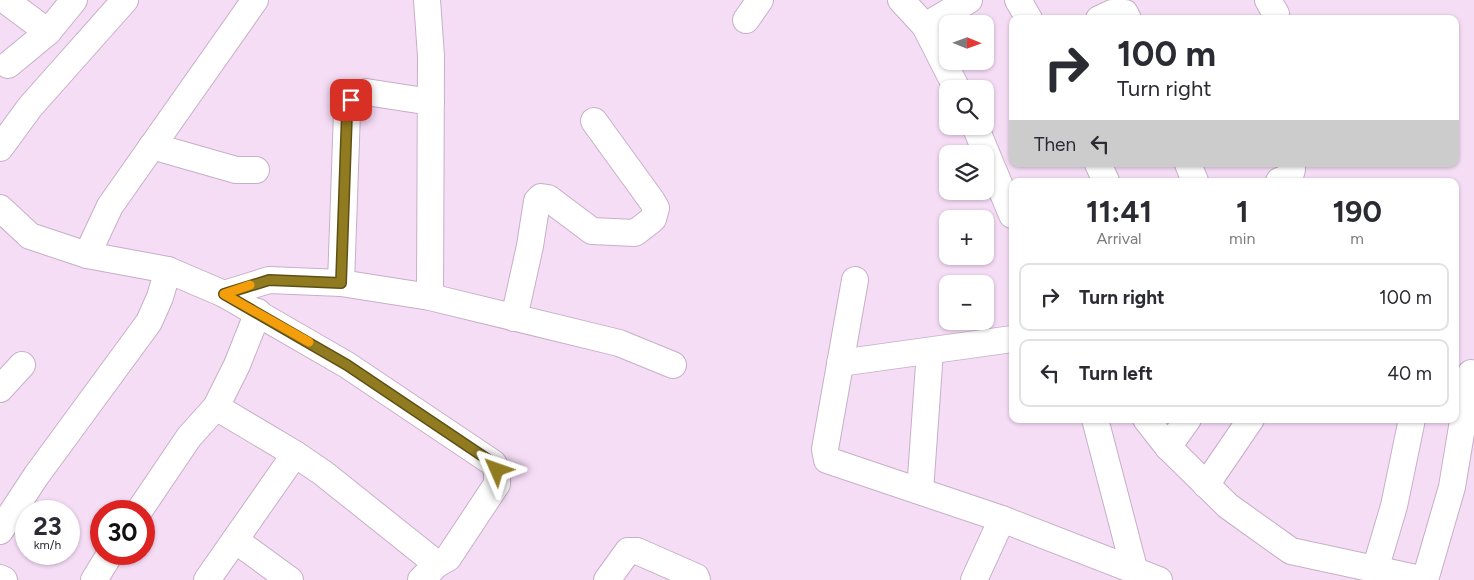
<!DOCTYPE html>
<html lang="en">
<head>
<meta charset="utf-8">
<style>
	:root { --surface:#fff; --page:#f7f7f7; --text:#2b2b33; --muted:#7c7c81; --line:#e1e1e2 }
	body { margin:0; font-family:Figtree,sans-serif; background:var(--page); color:var(--text); height:100vh; display:flex; flex-direction:column; font-size:19px; white-space:nowrap }
	* { box-sizing:border-box; margin:0 }
	p { font-size:16px; color:var(--muted) }
	.icon { flex:none; width:28px; height:28px; fill:none; stroke:currentColor; stroke-width:2; stroke-linecap:round; stroke-linejoin:round }
	.map { position:relative; flex:1; overflow:hidden }
	.panel { position:absolute; left:1009px; top:178px; width:450px; height:245px; display:flex; flex-direction:column; background:var(--surface); border-radius:10px; box-shadow:0 1px 4px #0004 }
	.panel>* { flex:none }
	.top-card { position:absolute; left:1009px; top:15px; width:450px; height:152px; border-radius:10px; box-shadow:0 1px 4px #0004; background:#fff; color:var(--text); overflow:hidden }
	.needle { width:32px; rotate:91deg }
	.controls { position:absolute; left:939px; top:15px; display:grid; gap:10px }
	.controls a { display:grid; place-items:center; width:55px; height:55px; border-radius:10px; background:var(--surface); box-shadow:0 1px 4px #0004; font-size:25px }
	.speed { position:absolute; left:15px; top:500px; display:flex; gap:10px; font-size:25px; font-weight:700; text-align:center }
	.speed>* { display:grid; place-content:center; width:65px; height:65px; border-radius:50%; background:var(--surface); box-shadow:0 1px 4px #0004; line-height:1 }
	.speed small { font-size:12px; font-weight:400 }
	.speed .limit { border:8px solid #d22; background:#fff; color:#111 }
	.pin { position:absolute; display:grid; place-items:center; width:42px; height:42px; color:#fff; margin:-21px; border-radius:10px; box-shadow:0 2px 8px #0006 }
	.me { position:absolute; width:55px; margin:-28px; rotate:313deg; stroke-linejoin:round; filter:drop-shadow(0 0 4px #0008) }
	.turn { display:flex; align-items:center; gap:18px; height:105px; padding:0 25px; font-size:22px }
	.turn .icon { width:65px; height:65px; stroke-width:2.5 }
	.turn b { display:block; font-size:35px; line-height:42px }
	.then { display:flex; align-items:center; height:48px; padding:0 25px; background:#0003; gap:10px; font-size:19px }
	.eta { display:flex; justify-content:space-evenly; align-items:center; height:85px; text-align:center }
	.eta b { font-size:30px; font-weight:700; line-height:35px }
	ul { padding:0; list-style:none }
	li { display:flex; align-items:center; gap:15px; height:68px; margin:0 10px 8px; padding:0 15px; border:2px solid var(--line); border-radius:10px }
	li div { flex:1 }
	li b { display:block; font-size:19px }
	li em { font-style:normal }
	.map>svg:first-child { display:block }
	.lines { fill:none; stroke-linecap:round; stroke-linejoin:round }
	.street-casing { stroke:#c7afc7; stroke-width:28 }
	.street { stroke:#fff; stroke-width:26 }
	.route-casing { stroke:#5e5015; stroke-width:12 }
	.route { stroke:#917b21; stroke-width:9 }
	.slow { stroke:#f59e0b; stroke-width:9 }
</style>
</head>
<body>
<div class="map">
<svg width="1474" height="580" viewBox="0 0 1474 580">
	<rect width="100%" height="100%" fill="#f6ddf6"/>
	<g class="lines">
		<defs>
			<g id="street">
				<polyline points="5,0 48,32"/>
				<polyline points="427,0 431,56 430,297"/>
				<polyline points="901,0 925,26 957,89"/>
				<polyline points="1018,0 1029,19"/>
				<polyline points="1268,0 1276,14"/>
				<polyline points="1099,19 1112,13 1125,13 1128,19"/>
				<polyline points="746,20 760,0"/>
				<polyline points="925,26 969,0"/>
				<polyline points="8,65 48,32 74,0"/>
				<polyline points="975,126 1012,215"/>
				<polyline points="152,146 236,170 256,170"/>
				<polyline points="0,148 30,107 125,0"/>
				<polyline points="1098,164 1106,181"/>
				<polyline points="1188,164 1195,181"/>
				<polyline points="1279,181 1290,177 1292,169 1291,164"/>
				<polyline points="0,208 30,236 87,255 168,270 224,294 347,365 493,463 497,470 497,484 448,558 437,564"/>
				<polyline points="87,255 110,206 255,0"/>
				<polyline points="855,280 825,449 827,460 1002,519 1159,580"/>
				<polyline points="341,283 347,112 351,100 366,92 431,102"/>
				<polyline points="224,294 269,280 341,283 430,297 619,343 673,365"/>
				<polyline points="514,318 530,246 537,201 541,197 548,198 592,231 635,233 653,219 656,208 652,201 594,121"/>
				<polyline points="840,363 1012,339"/>
				<polyline points="0,389 22,365"/>
				<polyline points="216,407 295,454 323,473 437,564 421,580"/>
				<polyline points="1095,419 1135,572"/>
				<polyline points="1146,419 1168,447 1228,506 1291,551 1425,580"/>
				<polyline points="1168,447 1188,419"/>
				<polyline points="1206,485 1251,419"/>
				<polyline points="920,491 930,351"/>
				<polyline points="139,511 189,437 216,407 237,365 258,312"/>
				<polyline points="0,531 36,476 149,322 160,297 168,270"/>
				<polyline points="235,540 290,580"/>
				<polyline points="1375,570 1394,506 1412,419"/>
				<polyline points="0,578 4,580"/>
				<polyline points="94,580 110,554"/>
				<polyline points="207,580 295,454"/>
				<polyline points="607,580 628,551 637,551 696,577 697,580"/>
				<polyline points="974,580 1002,519"/>
				<polyline points="1425,580 1452,487 1471,373"/>
			</g>
		</defs>
		<!-- street casing -->
		<use href="#street" class="street-casing"/>
		<!-- street -->
		<use href="#street" class="street"/>
	</g>
	<g class="lines">
		<defs>
			<polyline id="route" points="351,100 347,112 341,283 269,280 224,294 347,365 493,463 497,470"/>
		</defs>
		<!-- route casing -->
		<use href="#route" class="route-casing"/>
		<!-- route -->
		<use href="#route" class="route"/>
		<!-- slow -->
		<polyline class="slow" points="250,285 224,294 309,342"/>
	</g>
</svg>
<div class="controls">
<a><svg class="needle" viewBox="-14 -14 28 28"><path d="M0-13l5 13h-10z" fill="#e53935"/><path d="M0 13l5-13h-10z" fill="#7c7c81"/></svg></a>
<a><svg class="icon" aria-label="search" viewBox="0 0 24 24"><circle cx="10" cy="10" r="6"/><path d="M15 15l6 6"/></svg></a>
<a><svg class="icon" aria-label="layers" viewBox="0 0 24 24"><path d="M12 4l9 5-9 5-9-5zM3 14l9 5 9-5"/></svg></a>
<a>+</a>
<a>−</a>
</div>
<div class="speed"><div>23<small>km/h</small></div><div class="limit">30</div></div>
<div class="pin" style="left:351px;top:100px;background:#d93025"><svg class="icon" aria-label="arrive" viewBox="0 0 24 24"><path d="M6 21V4h12l-3 4 3 4H6"/></svg></div>
<svg class="me" style="left:497px;top:470px" viewBox="-20 -20 40 40"><path d="M0-17L14 15 0 8-14 15z" fill="#917b21" stroke="#fff" stroke-width="4"/></svg>
<div class="top-card">
<div class="turn"><svg class="icon" aria-label="right" viewBox="0 0 24 24"><path d="M7 20v-9h11M14 6l5 5-5 5"/></svg><div><b>100 m</b>Turn right</div></div>
<div class="then">Then<svg class="icon" aria-label="left" viewBox="0 0 24 24"><path d="M17 20v-9H6M10 6l-5 5 5 5"/></svg></div>
</div>
<section class="panel">
<div class="eta">
<div><b>11:41</b><p>Arrival</p></div>
<div><b>1</b><p>min</p></div>
<div><b>190</b><p>m</p></div>
</div>
<ul>
<li><svg class="icon" aria-label="right" viewBox="0 0 24 24"><path d="M7 20v-9h11M14 6l5 5-5 5"/></svg><div><b>Turn right</b></div><em>100 m</em></li>
<li><svg class="icon" aria-label="left" viewBox="0 0 24 24"><path d="M17 20v-9H6M10 6l-5 5 5 5"/></svg><div><b>Turn left</b></div><em>40 m</em></li>
</ul>
</section>
</div>
</body>
</html>
